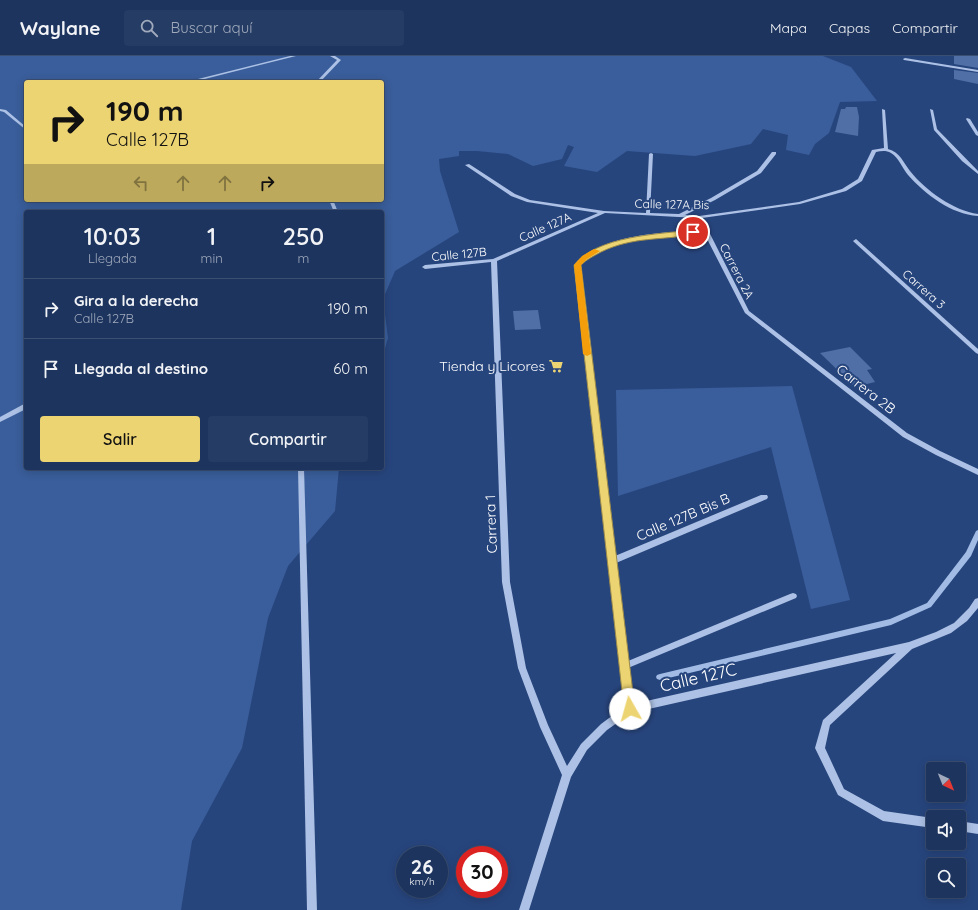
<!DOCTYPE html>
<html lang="es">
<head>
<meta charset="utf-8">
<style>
	:root { --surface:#1d345e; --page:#253c64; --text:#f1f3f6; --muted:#a0aabc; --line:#3b4f73; --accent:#edd472 }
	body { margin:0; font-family:Quicksand,sans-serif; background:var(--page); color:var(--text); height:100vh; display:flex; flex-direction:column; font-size:15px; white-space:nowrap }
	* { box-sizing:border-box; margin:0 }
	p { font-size:13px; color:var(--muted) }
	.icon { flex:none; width:22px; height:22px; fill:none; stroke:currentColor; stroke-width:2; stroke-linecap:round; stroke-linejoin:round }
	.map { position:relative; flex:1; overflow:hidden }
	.drawer { position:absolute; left:24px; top:154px; width:360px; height:260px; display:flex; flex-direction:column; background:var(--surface); border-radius:4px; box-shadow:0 2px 10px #0003,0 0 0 1px var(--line) }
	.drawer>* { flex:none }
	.guide { position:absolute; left:24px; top:24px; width:360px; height:122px; border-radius:4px; box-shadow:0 2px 10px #0003,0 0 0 1px var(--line); background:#edd472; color:#111; overflow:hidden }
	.needle { width:26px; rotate:137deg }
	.fabs { position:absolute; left:926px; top:706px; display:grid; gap:8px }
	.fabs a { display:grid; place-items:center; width:40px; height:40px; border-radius:4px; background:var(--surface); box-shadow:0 2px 10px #0003,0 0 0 1px var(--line); font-size:20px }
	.speed { position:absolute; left:396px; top:790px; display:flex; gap:8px; font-size:20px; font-weight:700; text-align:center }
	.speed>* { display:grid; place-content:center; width:52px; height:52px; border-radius:50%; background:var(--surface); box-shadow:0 2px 10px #0003,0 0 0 1px var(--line); line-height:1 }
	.speed small { font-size:10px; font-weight:400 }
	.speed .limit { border:6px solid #d22; background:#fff; color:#111 }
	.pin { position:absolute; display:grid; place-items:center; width:34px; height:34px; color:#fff; margin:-17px; border:2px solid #fff; border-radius:50%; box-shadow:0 1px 4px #0007 }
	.me { position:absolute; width:44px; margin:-22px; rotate:353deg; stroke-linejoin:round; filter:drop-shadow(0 0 3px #0008) }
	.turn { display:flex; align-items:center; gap:14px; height:84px; padding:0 16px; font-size:18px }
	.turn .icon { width:52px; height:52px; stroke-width:2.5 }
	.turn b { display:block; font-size:28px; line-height:34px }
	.lanes { display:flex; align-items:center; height:38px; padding:0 16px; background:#0003; justify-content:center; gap:20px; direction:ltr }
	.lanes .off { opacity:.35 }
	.eta { display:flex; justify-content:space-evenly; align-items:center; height:68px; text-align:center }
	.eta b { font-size:24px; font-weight:600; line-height:28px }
	.primary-button { display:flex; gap:8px; margin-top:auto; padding:8px 16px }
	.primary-button a { flex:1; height:46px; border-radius:4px; background:var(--accent); color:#111; font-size:16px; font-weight:600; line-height:46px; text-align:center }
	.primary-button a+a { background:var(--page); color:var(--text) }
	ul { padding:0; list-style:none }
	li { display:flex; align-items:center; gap:12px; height:60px; padding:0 16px; border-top:1px solid var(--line) }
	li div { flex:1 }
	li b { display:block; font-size:15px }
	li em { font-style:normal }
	header { display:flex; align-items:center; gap:24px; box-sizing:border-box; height:56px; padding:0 20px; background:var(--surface); border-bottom:1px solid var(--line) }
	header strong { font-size:19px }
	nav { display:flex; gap:22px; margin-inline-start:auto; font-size:14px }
	.search { width:280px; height:36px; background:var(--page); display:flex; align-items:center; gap:10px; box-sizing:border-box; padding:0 14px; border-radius:4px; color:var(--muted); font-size:15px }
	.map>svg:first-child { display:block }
	.green { fill:#3a5e9b; fill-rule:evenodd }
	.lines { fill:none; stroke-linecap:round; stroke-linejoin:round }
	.stream { fill:#a1bbe5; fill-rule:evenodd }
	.building { fill:#4f6fa6 }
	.minor { fill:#acc1e5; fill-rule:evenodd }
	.route { fill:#edd472; stroke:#9a8a4a }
	.slow { fill:#f59e0b }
	.labels { text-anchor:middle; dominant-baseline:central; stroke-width:4; stroke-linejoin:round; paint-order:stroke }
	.far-street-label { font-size:12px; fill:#fff; stroke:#27457d }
	.poi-label { font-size:14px; fill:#fff; stroke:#27457d; text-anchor:end }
	.street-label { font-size:14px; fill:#fff; stroke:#27457d }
	.near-street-label { font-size:17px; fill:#fff; stroke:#27457d }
</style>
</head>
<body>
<header>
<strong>Waylane</strong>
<div class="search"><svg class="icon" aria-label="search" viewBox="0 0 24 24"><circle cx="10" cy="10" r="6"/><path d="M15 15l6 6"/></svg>Buscar aquí</div>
<nav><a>Mapa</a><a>Capas</a><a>Compartir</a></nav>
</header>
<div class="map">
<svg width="978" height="854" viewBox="0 0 978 854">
	<rect width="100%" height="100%" fill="#27457d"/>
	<!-- green -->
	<g class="green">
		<path d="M0,0H823L851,11L877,45L840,46L829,77L815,88L809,99L786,94L788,79L763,73L751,88L695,100L627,95L597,116L564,110L574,91L568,89L562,103L533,110L508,98L477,95H459V100L439,103L440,115L459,176L395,215L383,243L388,282L382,303V156H26V412H339L335,455L288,510L268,562L242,692L192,785L181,854H0ZM26,26H382V144H26Z"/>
		<polygon points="792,330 850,544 811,553 771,391 618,440 616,334"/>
	</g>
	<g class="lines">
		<!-- stream -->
		<polygon class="stream" points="978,474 978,484 971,500 931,551 891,569 660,624 657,623 656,621 657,619 660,618 890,563 927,547 966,496 976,475"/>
	</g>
	<!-- building -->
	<g class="building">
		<polygon points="954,0 978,0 978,12 954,8"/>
		<polygon points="954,14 978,17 978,28 954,23"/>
		<polygon points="846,51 857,51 859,61 858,80 835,76 841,53 845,53"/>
		<polygon points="538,254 541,273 515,274 513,255"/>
		<polygon points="850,291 872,313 867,314 875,326 855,331 820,297"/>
	</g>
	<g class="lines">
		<!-- minor -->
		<g class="minor">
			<polygon points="290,0 296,0 193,26 186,26"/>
			<polygon points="330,0 335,0 341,4 320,26 316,26 337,4"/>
			<polygon points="905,2 978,14 978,16 904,4 903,3"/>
			<polygon points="0,53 6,54 26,71 26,74 4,56 0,55"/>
			<path d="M882,53L885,54L888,93C900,96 903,106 910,115C925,134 954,155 978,158V160C951,158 926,139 908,119C902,112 899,102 891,97C886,94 881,95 876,96L862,125L846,135L800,148L702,162L749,255L907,377L940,395L978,413V419L936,399L903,381L745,257L704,177C667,180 624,179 592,200C588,202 584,206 580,209L615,500L761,439H767L768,441L767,443L616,507L628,605L790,538L793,537L796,538L797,540L796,542L628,612L633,648L909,586L936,576L954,567L969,552L975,543L978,542V552L967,565L951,577L912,593L830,669L825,692L844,733L884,755L933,762V772L883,765L838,739L815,692L823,664L896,597L631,657L607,674L587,694L571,721L529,854H519L562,719L540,671L518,612L502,526L491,206L425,213L422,211L425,209L493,203L598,157L527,146L511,140L465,109L469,108L515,138L530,144L604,155L646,157L649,98L651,97L653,98L650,157L679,158L711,142L757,115L772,96H776V98L761,117L715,144L685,159L699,160L799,146L842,133L858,123L872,94L884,92ZM605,157L697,162L703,174C662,177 605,177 574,209L624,651L601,668L581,688L567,710L548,669L526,612L510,526L497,205Z"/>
			<polygon points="930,53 933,54 937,73 978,115 978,118 962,105 934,74"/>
			<polygon points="967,62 970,63 978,76 978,80 976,79 966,63"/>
			<polygon points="329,144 333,144 338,156 334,156"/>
			<polygon points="856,183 978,293 978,298 976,297 854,186 853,185"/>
			<polygon points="24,348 26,348 26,353 0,366 0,361"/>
			<polygon points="298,412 304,412 317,854 307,854"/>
			<polygon points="959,765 978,768 978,778 959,775"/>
		</g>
	</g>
	<!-- route -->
	<path class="route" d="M693,174L696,176L695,178C661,185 634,180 601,196C594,200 587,203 581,209L635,653L634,657L630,658L625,657L624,653L574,209C597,180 658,178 693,174Z"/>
	<!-- slow -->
	<polygon class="slow" points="594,193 600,195 587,203 581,209 591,298 587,300 583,298 574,209 582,200"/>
	<!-- icons -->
	<defs>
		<symbol id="supermarket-bare" viewBox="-9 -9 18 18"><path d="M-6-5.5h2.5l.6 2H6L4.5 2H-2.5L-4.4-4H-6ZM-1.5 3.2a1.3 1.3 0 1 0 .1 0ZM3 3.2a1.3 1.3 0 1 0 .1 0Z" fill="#edd472" stroke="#27457d" stroke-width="2.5" paint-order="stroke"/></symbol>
	</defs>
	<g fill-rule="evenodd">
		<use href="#supermarket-bare" x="546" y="300" width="20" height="20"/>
	</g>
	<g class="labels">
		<!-- far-street labels -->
		<g class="far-street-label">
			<text transform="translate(672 148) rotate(1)">Calle 127A Bis</text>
			<text transform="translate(545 171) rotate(-24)">Calle 127A</text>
			<text transform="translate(459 198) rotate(-6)">Calle 127B</text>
			<text transform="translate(737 215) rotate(63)">Carrera 2A</text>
			<text transform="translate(924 233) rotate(42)">Carrera 3</text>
		</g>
		<!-- poi labels -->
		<g class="poi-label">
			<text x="545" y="310">Tienda y Licores</text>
		</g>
		<!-- street labels -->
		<g class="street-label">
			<text transform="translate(866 333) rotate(38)">Carrera 2B</text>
			<text transform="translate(683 461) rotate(-23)">Calle 127B Bis B</text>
			<text transform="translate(491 468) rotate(-92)">Carrera 1</text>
		</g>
		<!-- near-street labels -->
		<g class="near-street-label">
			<text transform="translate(698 621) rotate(-13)">Calle 127C</text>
		</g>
	</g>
</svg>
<div class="fabs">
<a><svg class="needle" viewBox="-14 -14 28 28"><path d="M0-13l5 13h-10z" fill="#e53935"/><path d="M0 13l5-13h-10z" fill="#a0aabc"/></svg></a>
<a><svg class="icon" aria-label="sound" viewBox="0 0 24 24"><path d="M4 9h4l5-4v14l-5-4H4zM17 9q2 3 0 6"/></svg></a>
<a><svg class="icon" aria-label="search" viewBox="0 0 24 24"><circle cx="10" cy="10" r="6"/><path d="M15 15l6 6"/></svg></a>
</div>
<div class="speed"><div>26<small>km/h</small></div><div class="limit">30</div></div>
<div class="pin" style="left:693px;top:176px;background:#d93025"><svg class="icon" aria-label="arrive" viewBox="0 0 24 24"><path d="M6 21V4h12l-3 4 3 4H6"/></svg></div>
<svg class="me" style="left:630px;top:653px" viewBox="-20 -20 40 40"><circle r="19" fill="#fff"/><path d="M0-13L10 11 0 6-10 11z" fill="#edd472"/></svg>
<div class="guide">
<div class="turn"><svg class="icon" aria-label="right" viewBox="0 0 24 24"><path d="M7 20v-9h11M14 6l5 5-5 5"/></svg><div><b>190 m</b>Calle 127B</div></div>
<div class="lanes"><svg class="icon off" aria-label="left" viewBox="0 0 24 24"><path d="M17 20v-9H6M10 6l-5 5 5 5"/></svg><svg class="icon off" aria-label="ahead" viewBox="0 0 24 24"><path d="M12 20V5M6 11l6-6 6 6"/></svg><svg class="icon off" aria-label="ahead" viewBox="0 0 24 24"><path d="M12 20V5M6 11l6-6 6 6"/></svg><svg class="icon" aria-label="right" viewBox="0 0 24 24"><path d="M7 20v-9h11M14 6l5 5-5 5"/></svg></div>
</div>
<section class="drawer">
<div class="eta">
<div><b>10:03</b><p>Llegada</p></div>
<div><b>1</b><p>min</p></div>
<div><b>250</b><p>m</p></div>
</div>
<ul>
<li><svg class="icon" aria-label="right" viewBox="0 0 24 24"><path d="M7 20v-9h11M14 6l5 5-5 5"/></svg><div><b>Gira a la derecha</b><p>Calle 127B</p></div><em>190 m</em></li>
<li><svg class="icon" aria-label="arrive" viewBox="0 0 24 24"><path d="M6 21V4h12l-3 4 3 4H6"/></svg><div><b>Llegada al destino</b></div><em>60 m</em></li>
</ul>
<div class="primary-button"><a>Salir</a><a>Compartir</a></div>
</section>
</div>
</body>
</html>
